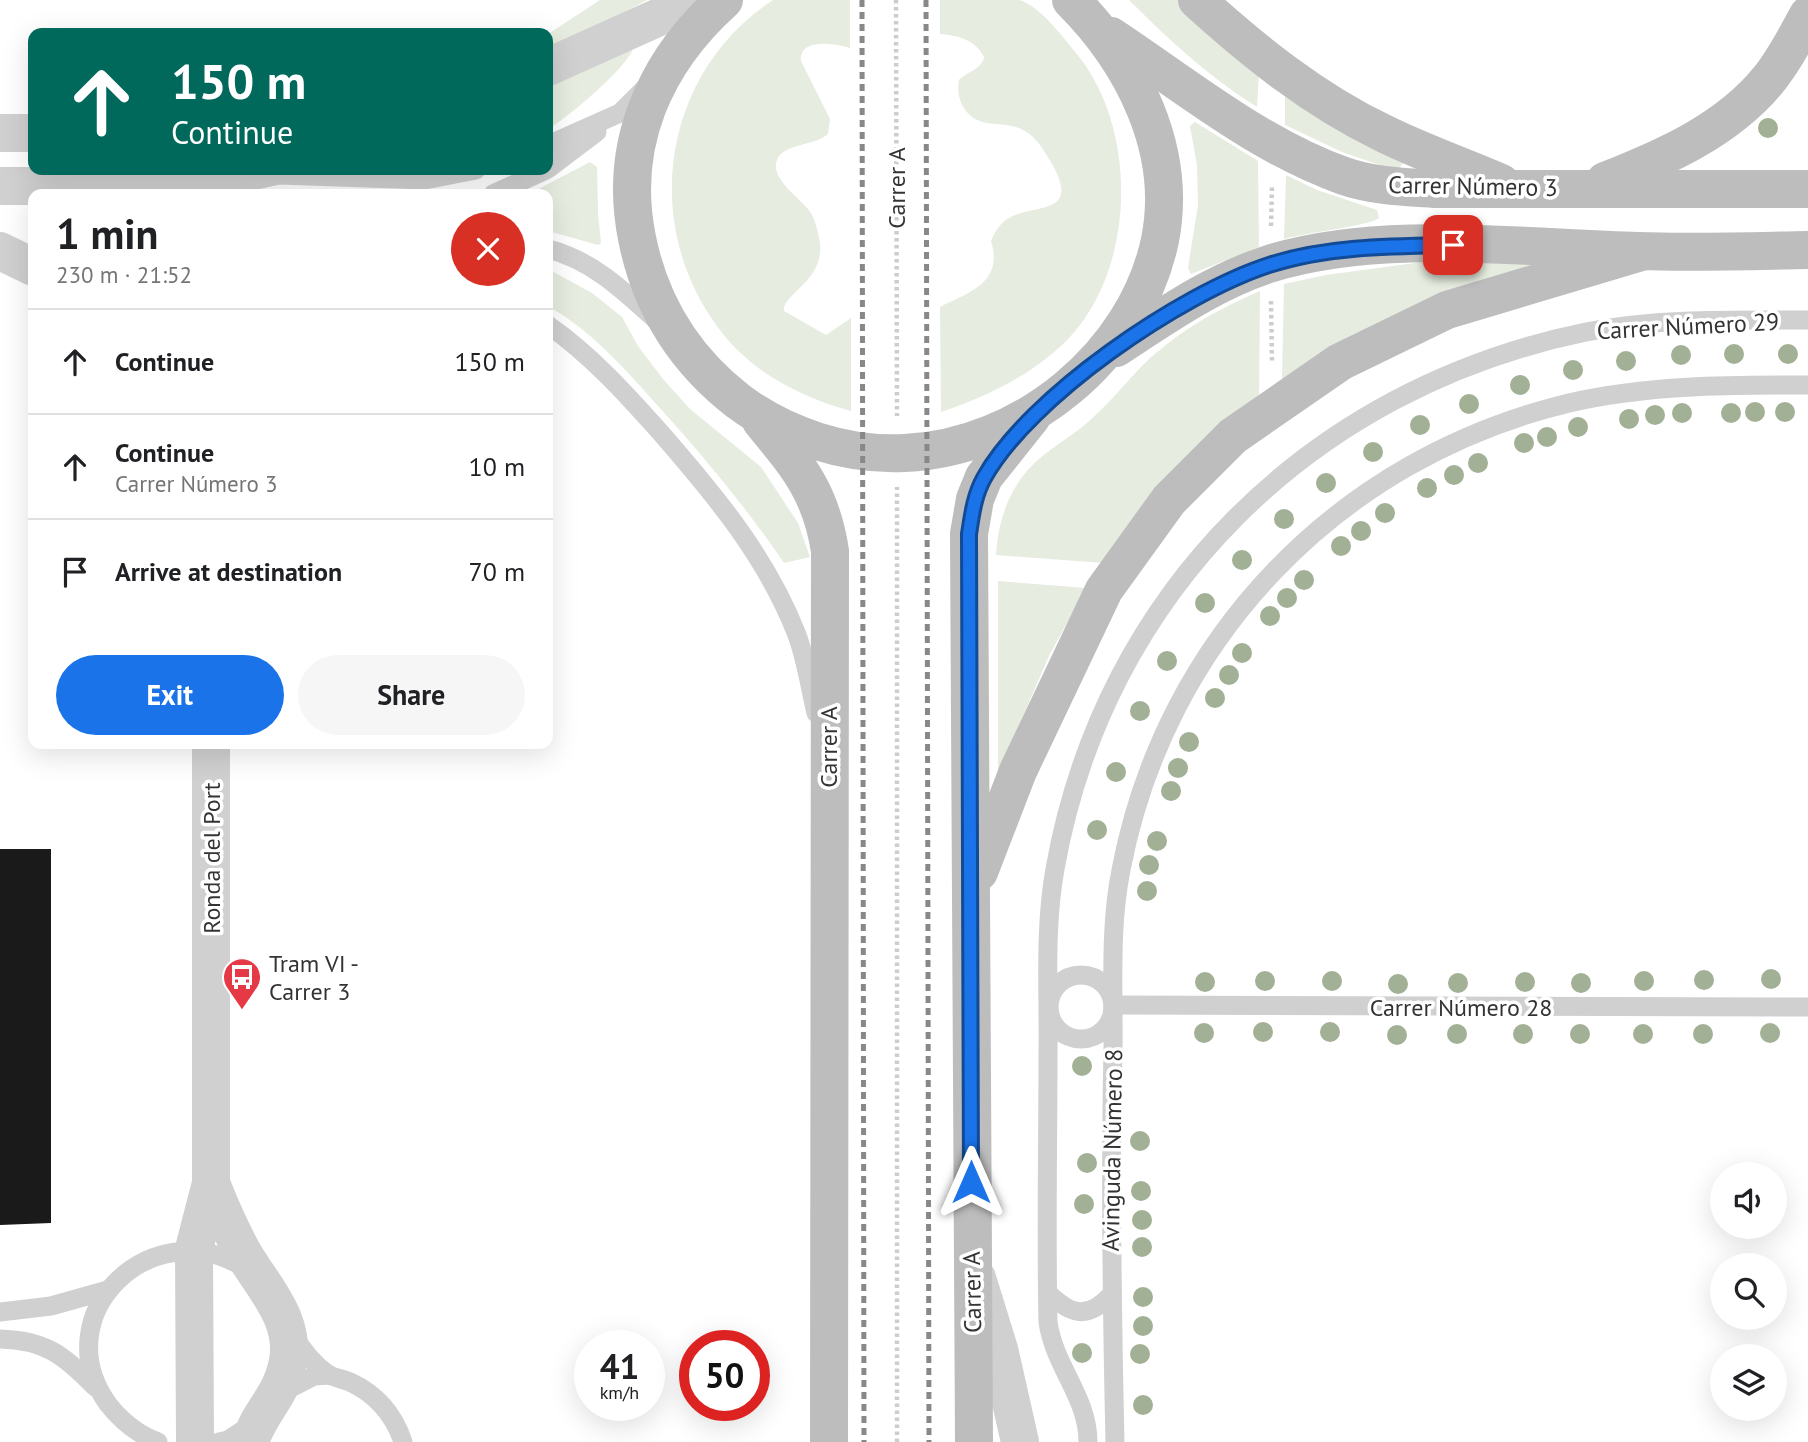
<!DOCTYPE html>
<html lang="en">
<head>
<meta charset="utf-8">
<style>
	:root { --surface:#fff; --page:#f6f6f6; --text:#202124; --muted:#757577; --line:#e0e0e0; --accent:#1a73e8 }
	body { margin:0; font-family:"PT Sans",sans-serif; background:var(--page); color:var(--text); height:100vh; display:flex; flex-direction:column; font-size:26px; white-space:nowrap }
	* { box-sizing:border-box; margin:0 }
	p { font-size:23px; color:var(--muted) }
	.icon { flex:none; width:38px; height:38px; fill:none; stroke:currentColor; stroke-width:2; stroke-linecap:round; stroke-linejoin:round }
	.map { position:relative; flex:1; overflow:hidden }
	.sheet { position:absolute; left:28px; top:189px; width:525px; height:560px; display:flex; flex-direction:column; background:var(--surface); border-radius:14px; box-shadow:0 7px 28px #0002 }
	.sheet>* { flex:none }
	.banner { position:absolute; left:28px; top:28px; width:525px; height:147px; border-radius:14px; box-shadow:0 7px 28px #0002; background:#00695c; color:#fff; overflow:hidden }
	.fabs { position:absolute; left:1710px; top:1162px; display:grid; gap:14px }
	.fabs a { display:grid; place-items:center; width:77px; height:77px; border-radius:50%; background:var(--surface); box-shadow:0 7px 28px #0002; font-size:35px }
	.speed { position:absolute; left:574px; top:1330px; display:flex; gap:14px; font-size:35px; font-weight:700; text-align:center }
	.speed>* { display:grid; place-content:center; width:91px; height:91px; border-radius:50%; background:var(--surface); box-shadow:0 7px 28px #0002; line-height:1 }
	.speed small { font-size:18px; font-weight:400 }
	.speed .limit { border:10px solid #d22; background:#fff; color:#111 }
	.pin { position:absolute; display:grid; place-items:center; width:60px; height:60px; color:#fff; margin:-30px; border-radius:14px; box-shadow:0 4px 10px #0006 }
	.me { position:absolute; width:77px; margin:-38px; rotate:0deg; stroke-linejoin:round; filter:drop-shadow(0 0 5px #0008) }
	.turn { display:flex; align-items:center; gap:24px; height:147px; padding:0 28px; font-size:32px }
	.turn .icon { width:91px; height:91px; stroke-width:2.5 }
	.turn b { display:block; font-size:49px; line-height:60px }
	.round { display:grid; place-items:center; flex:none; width:74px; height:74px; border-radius:37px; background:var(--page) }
	.headline { display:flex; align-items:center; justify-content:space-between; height:119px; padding:0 28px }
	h1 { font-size:42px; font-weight:600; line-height:52px }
	.action { display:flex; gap:14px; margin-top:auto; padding:14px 28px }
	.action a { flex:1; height:80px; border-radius:42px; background:var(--accent); color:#fff; font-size:28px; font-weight:600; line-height:80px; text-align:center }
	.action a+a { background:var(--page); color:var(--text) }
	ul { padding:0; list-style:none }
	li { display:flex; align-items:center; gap:21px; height:105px; padding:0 28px; border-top:2px solid var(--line) }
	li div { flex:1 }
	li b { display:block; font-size:26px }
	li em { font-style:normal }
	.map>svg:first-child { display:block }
	.green { fill:#e6ecdf }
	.building { fill:#1a1a1a }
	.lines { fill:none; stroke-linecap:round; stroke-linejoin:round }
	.path { stroke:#cdcdcd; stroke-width:4.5; stroke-dasharray:3.5 3.5; stroke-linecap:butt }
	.service { stroke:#d0d0d0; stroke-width:19 }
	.minor { stroke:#d0d0d0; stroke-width:38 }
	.secondary { stroke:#bdbdbd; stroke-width:38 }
	.rail { stroke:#888; stroke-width:5; stroke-dasharray:7 5; stroke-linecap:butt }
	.tree { fill:#a2b095 }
	.route-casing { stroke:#114b97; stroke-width:18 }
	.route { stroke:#1a73e8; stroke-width:12 }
	.labels { text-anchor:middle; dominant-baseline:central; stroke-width:7; stroke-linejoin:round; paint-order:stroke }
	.street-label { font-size:24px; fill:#333; stroke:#fff }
	.poi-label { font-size:24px; fill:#333; stroke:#fff; text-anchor:start }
</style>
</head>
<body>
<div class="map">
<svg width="1808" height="1442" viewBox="0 0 1808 1442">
	<rect width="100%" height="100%" fill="#fff"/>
	<!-- green -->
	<g class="green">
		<polygon points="600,0 647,0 548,53 548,34"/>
		<path d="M773,0H850V48C836,44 799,37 801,61L830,119L828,134C815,146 784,143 777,160C769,179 802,199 811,213C815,220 819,235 820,244C824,281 781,295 784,311L826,335L851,318V411C796,396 744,368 712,319C641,214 666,70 773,0Z"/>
		<path d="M940,0C959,0 1003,0 1019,0C1040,5 1067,42 1080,58C1140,136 1135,278 1061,346C1026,378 985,397 941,412L940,307C970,292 1004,282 991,241C994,233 999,225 1006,220C1030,202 1084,219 1051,162C1042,148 1036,135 1019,128C1008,124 998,125 987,123C966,120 955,99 959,80C967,72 982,69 984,57C976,40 957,35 940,34Z"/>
		<path d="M1129,0H1178L1214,36L1259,73L1257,107C1209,77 1169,40 1129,0Z"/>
		<path d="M634,45C633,63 565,120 548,129V82Z"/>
		<polygon points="1285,92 1404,162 1397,171 1342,152 1285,125"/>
		<polygon points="1195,122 1258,161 1259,247 1191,274 1188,268 1198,205 1197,165 1190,126"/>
		<polygon points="590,162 597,167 598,213 601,243 598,245 548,231 548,194 529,194"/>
		<path d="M1286,175L1317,190L1377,210L1379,218C1369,226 1304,233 1284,239Z"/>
		<polygon points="1452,258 1542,262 1282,379 1284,284 1326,275"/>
		<path d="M548,269L592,293L622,317L638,346L663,379L690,409L761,467L798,523L810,557L784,563C746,507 704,457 659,407C627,371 591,330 548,306Z"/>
		<path d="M1260,291L1259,399L1104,563L996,555C998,528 1004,503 1020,480C1038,454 1065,442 1088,422C1109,404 1125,383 1144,364C1177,332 1218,309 1260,291Z"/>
		<polygon points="998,581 1086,588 1049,656 998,774"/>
	</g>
	<!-- building -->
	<polygon class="building" points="0,849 51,849 51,1223 0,1225"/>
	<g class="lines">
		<!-- path -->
		<g class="path">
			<polyline points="896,0 897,416"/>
			<polyline points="1271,226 1272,186"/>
			<polyline points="1271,301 1272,362"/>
			<polyline points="897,1442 897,487"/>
		</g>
		<!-- service -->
		<g class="service">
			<polyline points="548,145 620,113 645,88"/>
			<polyline points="548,169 597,132"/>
			<polyline points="220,188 279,175 425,180 476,170"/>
			<polyline points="493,194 546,170"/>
			<path d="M548,249C592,260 624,291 657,321"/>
			<path d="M548,325C590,354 626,394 660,432C714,494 767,557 797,635C806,659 810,688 816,713"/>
			<circle cx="1081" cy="1007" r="32"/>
			<polyline points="1114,1005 1808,1007"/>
			<path d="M1048,1293C1071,1315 1087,1320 1111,1295"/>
			<polyline points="0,1312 51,1306 108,1290"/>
			<path d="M293,1334C302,1350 314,1365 329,1375C336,1378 343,1379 350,1382C376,1394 394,1415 403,1442"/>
			<path d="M0,1339C45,1340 64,1355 95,1387"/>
			<polyline points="279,1394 314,1376 330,1375"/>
			<path d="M158,1442C137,1434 122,1422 108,1404C44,1315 151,1210 245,1268"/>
			<polyline points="219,1442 228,1440 254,1423"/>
			<path d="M1088,1442C1088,1397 1054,1366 1048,1322C1046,1233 1048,1143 1048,1054C1049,993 1044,929 1055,869C1104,591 1312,388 1586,332C1658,318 1734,320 1808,320"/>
			<path d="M1115,1442C1112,1311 1110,1181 1113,1051C1114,991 1109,930 1121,870C1165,638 1339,458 1569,403C1647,385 1727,385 1808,385"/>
		</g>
		<!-- minor -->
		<g class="minor">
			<polyline points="548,67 697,0"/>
			<polyline points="0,133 33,133"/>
			<polyline points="0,186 146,186 211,190 231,194"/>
			<polyline points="0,251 33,267"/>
			<path d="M211,1183C220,1206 230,1229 242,1251C263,1288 298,1320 287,1366C280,1398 259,1412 250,1442"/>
			<polyline points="977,1278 999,1349 1020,1442"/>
			<polyline points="195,1442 194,1249 211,1183 211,744"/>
		</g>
		<!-- secondary -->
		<g class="secondary">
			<path d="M724,0C655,62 618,144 637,238C650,304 684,359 738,401C785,436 846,456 905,453C1022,448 1136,356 1160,240C1178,150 1133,62 1071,0"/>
			<path d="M1197,0C1253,51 1314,100 1383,133C1421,152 1462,166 1501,183"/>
			<path d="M1111,36C1185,85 1259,146 1344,176C1373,186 1404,187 1434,189H1808"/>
			<path d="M1605,181C1664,158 1728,130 1769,79C1785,59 1796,37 1808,15"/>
			<path d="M1116,348C1165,316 1213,282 1269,264C1380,229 1523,248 1638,251C1695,253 1752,251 1808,250"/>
			<path d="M761,421C798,466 821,492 830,551L829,1442"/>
			<polyline points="979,872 1018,771 1104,590 1169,500 1233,436 1340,362 1447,310 1641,252"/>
			<polyline points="974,1442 969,534 975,499 984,477 1031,418"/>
		</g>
		<!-- rail -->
		<g class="rail">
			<polyline points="862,0 864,1442"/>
			<polyline points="926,0 929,1442"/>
		</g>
	</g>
	<!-- trees -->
	<g class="tree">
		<circle cx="1768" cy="128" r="10"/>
		<circle cx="1734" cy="354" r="10"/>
		<circle cx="1788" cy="354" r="10"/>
		<circle cx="1681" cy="355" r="10"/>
		<circle cx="1626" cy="361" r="10"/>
		<circle cx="1573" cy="370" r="10"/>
		<circle cx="1520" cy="385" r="10"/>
		<circle cx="1469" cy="404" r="10"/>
		<circle cx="1755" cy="412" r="10"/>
		<circle cx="1785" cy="412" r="10"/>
		<circle cx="1682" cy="413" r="10"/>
		<circle cx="1731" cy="413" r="10"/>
		<circle cx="1655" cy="415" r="10"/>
		<circle cx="1629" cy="419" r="10"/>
		<circle cx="1420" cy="425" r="10"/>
		<circle cx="1578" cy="427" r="10"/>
		<circle cx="1547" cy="437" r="10"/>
		<circle cx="1524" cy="443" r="10"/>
		<circle cx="1373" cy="452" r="10"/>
		<circle cx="1478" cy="463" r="10"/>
		<circle cx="1454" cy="475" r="10"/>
		<circle cx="1326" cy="483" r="10"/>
		<circle cx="1427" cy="488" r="10"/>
		<circle cx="1385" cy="513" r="10"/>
		<circle cx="1284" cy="519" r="10"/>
		<circle cx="1361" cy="531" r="10"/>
		<circle cx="1341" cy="546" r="10"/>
		<circle cx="1242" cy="560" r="10"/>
		<circle cx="1304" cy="580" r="10"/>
		<circle cx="1287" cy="598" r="10"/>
		<circle cx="1205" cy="603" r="10"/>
		<circle cx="1270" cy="616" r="10"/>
		<circle cx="1242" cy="653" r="10"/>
		<circle cx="1167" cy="661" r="10"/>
		<circle cx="1229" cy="675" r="10"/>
		<circle cx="1215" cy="698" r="10"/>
		<circle cx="1140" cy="711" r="10"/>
		<circle cx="1189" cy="742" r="10"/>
		<circle cx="1178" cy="768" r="10"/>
		<circle cx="1116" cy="772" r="10"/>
		<circle cx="1171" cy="791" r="10"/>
		<circle cx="1097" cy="830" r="10"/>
		<circle cx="1157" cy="841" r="10"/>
		<circle cx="1149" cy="865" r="10"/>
		<circle cx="1147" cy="891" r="10"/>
		<circle cx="1771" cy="979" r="10"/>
		<circle cx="1704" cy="980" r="10"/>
		<circle cx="1265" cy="981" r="10"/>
		<circle cx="1332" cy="981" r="10"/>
		<circle cx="1644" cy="981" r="10"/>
		<circle cx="1205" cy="982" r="10"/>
		<circle cx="1525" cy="982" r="10"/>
		<circle cx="1458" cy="983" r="10"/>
		<circle cx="1581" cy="983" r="10"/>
		<circle cx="1398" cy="984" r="10"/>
		<circle cx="1263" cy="1032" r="10"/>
		<circle cx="1330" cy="1032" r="10"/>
		<circle cx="1204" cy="1033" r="10"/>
		<circle cx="1770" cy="1033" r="10"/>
		<circle cx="1457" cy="1034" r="10"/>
		<circle cx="1523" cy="1034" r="10"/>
		<circle cx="1580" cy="1034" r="10"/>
		<circle cx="1643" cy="1034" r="10"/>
		<circle cx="1703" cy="1034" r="10"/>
		<circle cx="1397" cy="1035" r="10"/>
		<circle cx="1082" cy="1066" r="10"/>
		<circle cx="1140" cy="1141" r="10"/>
		<circle cx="1087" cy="1163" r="10"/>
		<circle cx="1141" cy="1191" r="10"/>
		<circle cx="1084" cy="1204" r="10"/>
		<circle cx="1142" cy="1220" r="10"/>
		<circle cx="1142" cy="1247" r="10"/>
		<circle cx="1143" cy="1297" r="10"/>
		<circle cx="1143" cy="1326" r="10"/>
		<circle cx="1082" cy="1353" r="10"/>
		<circle cx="1140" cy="1354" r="10"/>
		<circle cx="1143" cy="1405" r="10"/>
	</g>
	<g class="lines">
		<defs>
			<path id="route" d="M971,1182L969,534C972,515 974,496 984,478C1029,397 1180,294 1269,265C1327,246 1392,246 1453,245"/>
		</defs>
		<!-- route casing -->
		<use href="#route" class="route-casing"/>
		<!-- route -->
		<use href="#route" class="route"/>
	</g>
	<!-- icons -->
	<defs>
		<symbol id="bus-pin" viewBox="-11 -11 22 30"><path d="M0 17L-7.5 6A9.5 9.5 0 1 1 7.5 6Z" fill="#e63946" stroke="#fff"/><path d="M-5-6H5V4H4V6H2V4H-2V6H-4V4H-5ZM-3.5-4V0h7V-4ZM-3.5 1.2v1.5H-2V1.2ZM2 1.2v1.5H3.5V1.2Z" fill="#fff"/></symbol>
	</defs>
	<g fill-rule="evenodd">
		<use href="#bus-pin" x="220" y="955" width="44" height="60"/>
	</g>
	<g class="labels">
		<!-- street labels -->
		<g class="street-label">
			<text transform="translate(1473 186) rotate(1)">Carrer Número 3</text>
			<text transform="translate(896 188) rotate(-90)">Carrer A</text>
			<text transform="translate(1688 326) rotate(-3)">Carrer Número 29</text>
			<text transform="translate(828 747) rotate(-90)">Carrer A</text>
			<text transform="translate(211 858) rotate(-90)">Ronda del Port</text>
			<text x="1461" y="1007">Carrer Número 28</text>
			<text transform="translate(1112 1150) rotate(-89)">Avinguda Número 8</text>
			<text transform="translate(972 1292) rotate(-91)">Carrer A</text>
		</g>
		<!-- poi labels -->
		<g class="poi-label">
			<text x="269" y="963">Tram VI -<tspan x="269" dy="28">Carrer 3</tspan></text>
		</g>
	</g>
</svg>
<div class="fabs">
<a><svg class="icon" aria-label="sound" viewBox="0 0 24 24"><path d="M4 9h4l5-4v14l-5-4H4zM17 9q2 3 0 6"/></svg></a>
<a><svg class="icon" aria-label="search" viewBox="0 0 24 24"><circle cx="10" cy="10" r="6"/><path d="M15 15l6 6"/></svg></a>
<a><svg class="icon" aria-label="layers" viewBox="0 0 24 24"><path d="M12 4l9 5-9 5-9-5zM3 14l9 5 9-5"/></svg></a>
</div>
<div class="speed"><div>41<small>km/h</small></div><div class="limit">50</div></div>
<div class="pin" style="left:1453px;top:245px;background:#d93025"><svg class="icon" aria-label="arrive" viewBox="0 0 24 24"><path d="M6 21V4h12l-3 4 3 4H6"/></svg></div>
<svg class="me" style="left:971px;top:1182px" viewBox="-20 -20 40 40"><path d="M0-17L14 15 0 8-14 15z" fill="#1a73e8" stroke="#fff" stroke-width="4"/></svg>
<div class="banner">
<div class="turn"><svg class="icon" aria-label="ahead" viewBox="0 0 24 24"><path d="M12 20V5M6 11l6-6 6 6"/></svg><div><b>150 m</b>Continue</div></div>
</div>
<section class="sheet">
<div class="headline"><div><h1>1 min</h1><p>230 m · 21:52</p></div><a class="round" style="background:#d93025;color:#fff"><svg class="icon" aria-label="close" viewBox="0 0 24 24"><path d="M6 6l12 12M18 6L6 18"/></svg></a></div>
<ul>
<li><svg class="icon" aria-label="ahead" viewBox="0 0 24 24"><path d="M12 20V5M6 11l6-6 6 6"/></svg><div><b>Continue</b></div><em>150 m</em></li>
<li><svg class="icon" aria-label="ahead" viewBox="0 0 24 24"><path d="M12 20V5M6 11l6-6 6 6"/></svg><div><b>Continue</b><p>Carrer Número 3</p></div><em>10 m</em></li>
<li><svg class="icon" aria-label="arrive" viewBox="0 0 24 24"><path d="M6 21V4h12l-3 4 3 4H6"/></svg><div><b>Arrive at destination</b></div><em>70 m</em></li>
</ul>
<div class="action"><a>Exit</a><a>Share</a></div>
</section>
</div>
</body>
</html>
